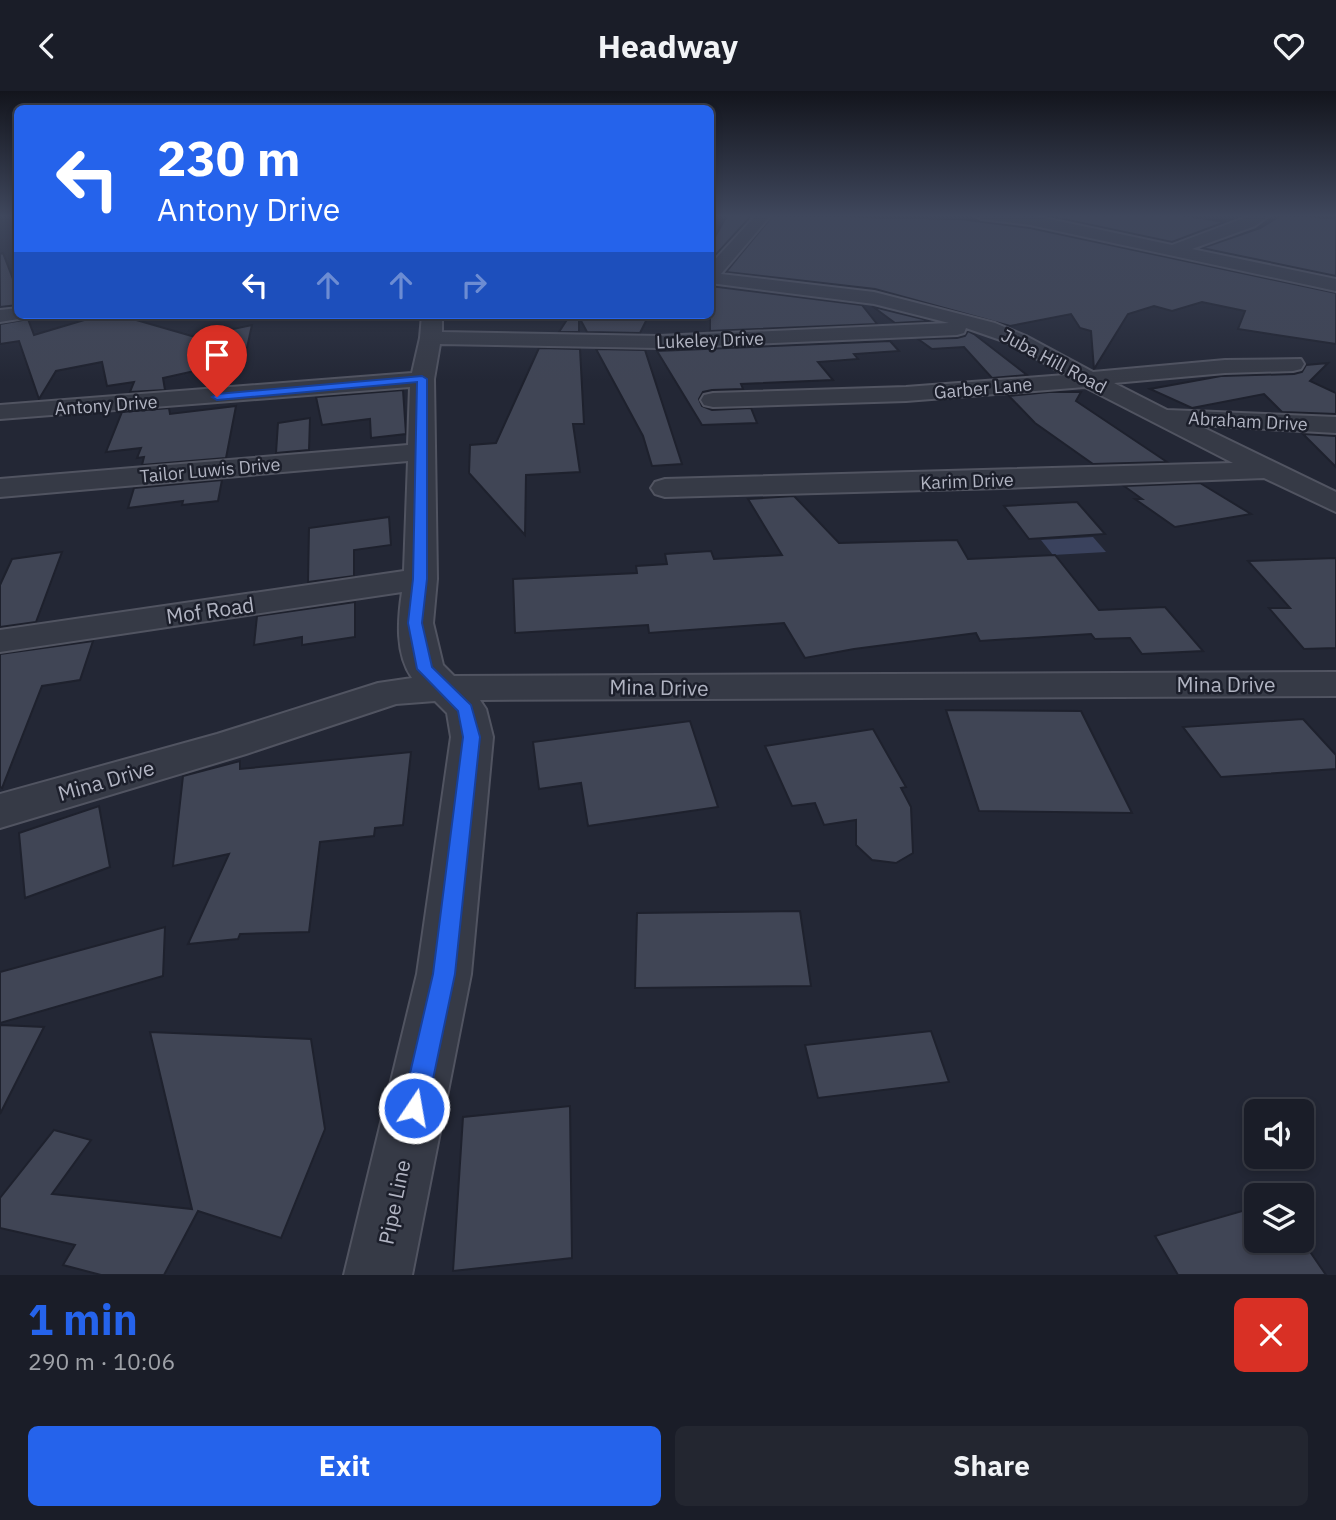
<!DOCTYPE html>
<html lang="en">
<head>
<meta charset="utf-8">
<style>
	:root { --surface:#1a1d28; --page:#232630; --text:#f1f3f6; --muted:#9fa2a8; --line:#383b45; --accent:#2563eb }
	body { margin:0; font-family:"IBM Plex Sans",sans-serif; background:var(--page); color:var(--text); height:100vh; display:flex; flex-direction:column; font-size:26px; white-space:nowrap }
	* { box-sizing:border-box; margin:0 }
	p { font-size:23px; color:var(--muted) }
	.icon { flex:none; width:38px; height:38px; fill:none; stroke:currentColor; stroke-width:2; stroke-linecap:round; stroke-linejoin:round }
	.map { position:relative; height:1184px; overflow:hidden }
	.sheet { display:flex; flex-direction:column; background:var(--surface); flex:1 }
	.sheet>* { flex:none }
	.top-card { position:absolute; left:14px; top:14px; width:700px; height:214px; border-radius:10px; box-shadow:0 4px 10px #0003,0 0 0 2px var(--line); background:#2563eb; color:#fff; overflow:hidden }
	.controls { position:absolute; left:1244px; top:1008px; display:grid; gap:14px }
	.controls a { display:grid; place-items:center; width:70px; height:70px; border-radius:10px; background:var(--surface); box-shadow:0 4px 10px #0003,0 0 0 2px var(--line); font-size:35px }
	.pin { position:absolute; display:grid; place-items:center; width:60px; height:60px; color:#fff; margin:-72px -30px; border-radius:50% 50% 50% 0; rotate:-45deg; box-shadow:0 0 7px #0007 }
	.pin .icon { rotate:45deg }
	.me { position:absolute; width:77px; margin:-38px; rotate:12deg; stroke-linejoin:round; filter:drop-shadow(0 0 5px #0008) }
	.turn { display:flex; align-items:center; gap:24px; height:147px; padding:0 28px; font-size:32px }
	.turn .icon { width:91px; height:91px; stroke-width:2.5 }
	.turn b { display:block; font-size:49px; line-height:60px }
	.lanes { display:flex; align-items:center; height:66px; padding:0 28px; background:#0003; justify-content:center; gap:35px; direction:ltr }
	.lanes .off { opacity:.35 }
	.round { display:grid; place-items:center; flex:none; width:74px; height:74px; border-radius:10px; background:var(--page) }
	.summary { display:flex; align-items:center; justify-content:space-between; height:119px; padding:0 28px }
	h1 { font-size:42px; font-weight:700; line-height:52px; color:var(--accent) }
	.action { display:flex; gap:14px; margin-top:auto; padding:14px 28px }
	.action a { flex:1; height:80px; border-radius:10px; background:var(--accent); color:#fff; font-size:28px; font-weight:700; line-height:80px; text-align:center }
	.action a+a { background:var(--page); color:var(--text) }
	header { display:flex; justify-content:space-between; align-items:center; height:91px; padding:0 28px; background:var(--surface); font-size:32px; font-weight:700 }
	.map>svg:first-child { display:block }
	.water { fill:#3a425d }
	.building { fill:#404555; stroke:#1e212d; stroke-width:2 }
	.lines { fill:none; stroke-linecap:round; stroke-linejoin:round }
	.minor-casing { stroke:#515461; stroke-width:4 }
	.minor { fill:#363a46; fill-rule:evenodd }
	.route { fill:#2563eb; stroke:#184099; stroke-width:2 }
	.labels { text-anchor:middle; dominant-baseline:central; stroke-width:5; stroke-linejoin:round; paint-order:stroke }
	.far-street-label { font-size:18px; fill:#b1b4c2; stroke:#1c1f2b }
	.street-label { font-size:21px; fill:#b1b4c2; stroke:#1c1f2b }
</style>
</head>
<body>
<header><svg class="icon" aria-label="back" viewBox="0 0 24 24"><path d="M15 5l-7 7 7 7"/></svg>Headway<svg class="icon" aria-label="heart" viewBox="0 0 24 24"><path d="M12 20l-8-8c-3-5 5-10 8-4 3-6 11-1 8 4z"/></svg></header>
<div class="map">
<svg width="1336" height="1184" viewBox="0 0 1336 1184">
	<rect width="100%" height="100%" fill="#232735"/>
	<!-- water -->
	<polygon class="water" points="1093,446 1106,461 1053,464 1041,449"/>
	<!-- building -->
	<g class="building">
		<polygon points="727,124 752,124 710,170 710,155"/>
		<polygon points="773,124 960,128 1030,137 1336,202 1336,253 1238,238 1245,220 1202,211 1172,220 1154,215 1128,223 1094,278 1091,240 1080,237 1071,223 1010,235 875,198 726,181"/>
		<polygon points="1044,124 1182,124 1225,131 1172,151"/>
		<polygon points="1282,124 1336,127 1336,185 1202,157 1260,137"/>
		<polygon points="3,162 18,201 18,214 0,216 0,163"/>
		<polygon points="710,195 862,214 877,233 710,240"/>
		<polygon points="872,215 874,216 931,230 895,232"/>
		<polygon points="101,224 119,224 195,246 252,234 245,266 234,268 235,271 163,287 165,299 130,301 134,291 107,295 102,271 56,280 39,308 19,250 0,253 0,233 28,228 34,244"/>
		<polygon points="570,224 649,224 640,242 587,241 579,226 579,241 559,241"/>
		<polygon points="968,240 974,243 1027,284 992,287 964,256 932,258 918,248 957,247 965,245"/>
		<polygon points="890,250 899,260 854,263 858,268 818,271 833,289 741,293 743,298 712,299 703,301 699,308 702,315 712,319 751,317 757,332 702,334 657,260"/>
		<polygon points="539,257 580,258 584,333 573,333 580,381 526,384 525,444 469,382 470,354 496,352"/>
		<polygon points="596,258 645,259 682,373 652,375 643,345"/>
		<polygon points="1328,272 1310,290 1336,302 1336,323 1282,321 1264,303 1192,317 1150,298 1221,285 1294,283 1302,281 1306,274"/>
		<polygon points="403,299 406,343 371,347 370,328 322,334 316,306"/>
		<polygon points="1049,301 1081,301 1076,310 1167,371 1093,373 1035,332 1009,305"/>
		<polygon points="236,315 226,367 142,374 144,366 137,367 141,357 106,361 122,321 169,317 170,323"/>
		<polygon points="310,327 309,359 276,362 278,332"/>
		<polygon points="1303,343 1336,345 1336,376"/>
		<polygon points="222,389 218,410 182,414 183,410 128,417 134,397"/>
		<polygon points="1200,392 1251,423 1175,436 1135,408 1142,408 1124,395"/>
		<polygon points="794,405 839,452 957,449 968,468 1055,464 1099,519 1165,516 1203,560 1142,563 1130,547 1095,548 1091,543 980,550 976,542 854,558 805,567 784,532 649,542 648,534 515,542 513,488 637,482 636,475 667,473 665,463 711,460 714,468 782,464 748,408"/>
		<polygon points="1077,411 1105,443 1029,448 1004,415"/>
		<polygon points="389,426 391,454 354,459 354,485 308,491 309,437"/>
		<polygon points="62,461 36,531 0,536 0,494 12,468"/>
		<polygon points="1336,467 1336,557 1304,558 1269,517 1290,517 1248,470"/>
		<polygon points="355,511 355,546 302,554 302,546 254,554 257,525"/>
		<polygon points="93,550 80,589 42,595 2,697 0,696 0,563"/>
		<polygon points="946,619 1081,620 1132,722 979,720"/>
		<polygon points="1303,628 1336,664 1336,678 1221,686 1183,636"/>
		<polygon points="690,630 718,716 588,735 581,692 539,698 533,651"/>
		<polygon points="873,638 906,696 901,697 911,716 913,762 896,772 872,769 856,754 856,729 824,734 815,712 792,715 765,655"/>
		<polygon points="411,661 403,734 375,737 374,745 320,751 309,841 240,843 238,848 188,853 229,763 173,775 183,685 240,670 240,678"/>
		<polygon points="99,715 110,776 25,807 19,742"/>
		<polygon points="800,820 811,895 635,897 637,822"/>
		<polygon points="165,836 163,885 0,932 0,881"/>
		<polygon points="0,934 44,936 0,1023"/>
		<polygon points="931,940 949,991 818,1007 805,954"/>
		<polygon points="150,941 311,948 325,1038 281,1147 198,1120 164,1184 101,1184 63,1174 75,1154 0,1137 0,1107 54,1039 91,1049 52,1103 192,1118"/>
		<polygon points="570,1015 572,1167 453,1180 463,1026"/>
		<polygon points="1256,1116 1256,1150 1302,1149 1326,1184 1178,1184 1155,1145"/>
	</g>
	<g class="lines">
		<defs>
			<g id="minor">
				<path d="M756,124H771L721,183L874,201L995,232L1026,245L1093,281L1225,269L1301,268L1304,273L1301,278L1293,280L1225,282L1114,292L1167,319L1336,326V342L1198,334L1336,401V421L1264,387L1002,397L665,406L655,403L651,397L655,391L665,388L1233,372L1085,296L906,310L713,316L704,314L701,309L704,304L713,302L906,296L1065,284L1012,253L966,237L964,242L957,244L659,257L440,253L434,288L437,488L433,532L443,574L454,585L1336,581V605L480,609L486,618L493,646L471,883L412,1184H344L417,883L451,646L447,622L435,610L396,613L246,663L0,737V703L217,643L378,592L412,587C395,563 398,528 402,501L0,561V539L404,480L408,370L0,406V388L408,354L410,296L0,328V314L412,282L420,247L422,224H442V241L659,245L949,232L874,213L710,192V174Z"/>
				<polygon points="974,124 1030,124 1172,154 1252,124 1270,124 1255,135 1192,158 1336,188 1336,200 1030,134 981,128"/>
				<polygon points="18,217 18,224 27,224 25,227 0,231 0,219"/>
			</g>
		</defs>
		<!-- minor casing -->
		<use href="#minor" class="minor-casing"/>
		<!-- minor -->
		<use href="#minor" class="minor"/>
	</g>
	<!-- sky -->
	<linearGradient id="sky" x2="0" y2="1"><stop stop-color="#13151d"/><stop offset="0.43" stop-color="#3f475c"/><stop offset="1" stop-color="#3f475c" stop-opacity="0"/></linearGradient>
	<rect width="1336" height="290" fill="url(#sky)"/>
	<!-- route -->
	<polygon class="route" points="422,285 427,288 427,488 422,532 432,576 471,614 480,646 455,883 427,1017 423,1026 414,1029 406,1026 402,1017 433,883 463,646 458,620 417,578 408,532 413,488 417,291 217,309 212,306 217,303"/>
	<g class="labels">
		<!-- far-street labels -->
		<g class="far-street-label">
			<text transform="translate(710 249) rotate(-2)">Lukeley Drive</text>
			<text transform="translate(1054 270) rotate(28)">Juba Hill Road</text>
			<text transform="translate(983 297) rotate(-5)">Garber Lane</text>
			<text transform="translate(106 314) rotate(-4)">Antony Drive</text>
			<text transform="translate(1248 330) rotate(3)">Abraham Drive</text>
			<text transform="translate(210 379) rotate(-5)">Tailor Luwis Drive</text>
			<text transform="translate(967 390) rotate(-2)">Karim Drive</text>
		</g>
		<!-- street labels -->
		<g class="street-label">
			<text transform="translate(210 519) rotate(-8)">Mof Road</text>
			<text x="1226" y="593">Mina Drive</text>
			<text transform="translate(659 596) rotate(1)">Mina Drive</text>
			<text transform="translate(106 689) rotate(-16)">Mina Drive</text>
			<text transform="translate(394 1111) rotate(-78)">Pipe Line</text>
		</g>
	</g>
</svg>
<div class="controls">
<a><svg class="icon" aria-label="sound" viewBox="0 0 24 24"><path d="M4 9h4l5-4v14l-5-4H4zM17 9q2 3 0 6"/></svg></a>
<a><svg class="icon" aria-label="layers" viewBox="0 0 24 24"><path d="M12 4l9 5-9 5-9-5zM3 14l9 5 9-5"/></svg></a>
</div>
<div class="pin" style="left:217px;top:306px;background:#d93025"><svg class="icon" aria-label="arrive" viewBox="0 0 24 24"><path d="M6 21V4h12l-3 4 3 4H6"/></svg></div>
<svg class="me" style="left:414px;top:1017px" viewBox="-20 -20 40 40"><circle r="17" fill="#2563eb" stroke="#fff" stroke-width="3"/><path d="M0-11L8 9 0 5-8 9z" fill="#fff"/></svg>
<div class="top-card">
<div class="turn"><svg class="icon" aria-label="left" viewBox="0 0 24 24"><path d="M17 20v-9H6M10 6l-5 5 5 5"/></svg><div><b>230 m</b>Antony Drive</div></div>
<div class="lanes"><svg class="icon" aria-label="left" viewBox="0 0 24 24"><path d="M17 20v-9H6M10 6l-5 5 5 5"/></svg><svg class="icon off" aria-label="ahead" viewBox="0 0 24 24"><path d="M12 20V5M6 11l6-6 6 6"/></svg><svg class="icon off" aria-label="ahead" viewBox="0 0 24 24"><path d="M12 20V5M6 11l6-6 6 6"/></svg><svg class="icon off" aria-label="right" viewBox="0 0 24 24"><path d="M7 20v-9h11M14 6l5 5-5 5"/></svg></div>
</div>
</div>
<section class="sheet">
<div class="summary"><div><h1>1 min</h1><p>290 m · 10:06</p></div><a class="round" style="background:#d93025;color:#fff"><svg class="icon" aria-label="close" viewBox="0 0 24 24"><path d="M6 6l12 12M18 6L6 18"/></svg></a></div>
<div class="action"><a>Exit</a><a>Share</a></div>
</section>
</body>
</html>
